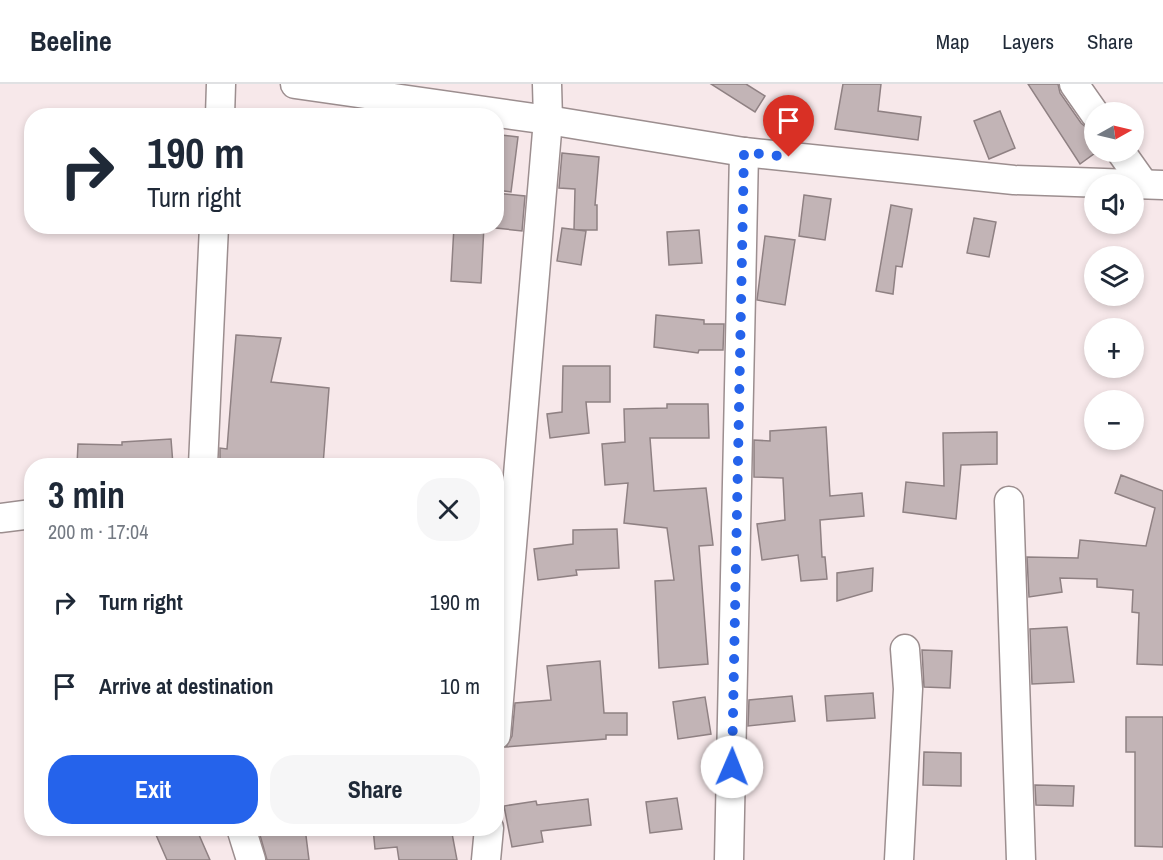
<!DOCTYPE html>
<html lang="en">
<head>
<meta charset="utf-8">
<style>
	:root { --surface:#fff; --page:#f6f6f7; --text:#1f2937; --muted:#747a83; --line:#e0e1e3; --accent:#2563eb }
	body { margin:0; font-family:"Archivo Narrow",sans-serif; background:var(--page); color:var(--text); height:100vh; display:flex; flex-direction:column; font-size:22px; white-space:nowrap }
	* { box-sizing:border-box; margin:0 }
	p { font-size:20px; color:var(--muted) }
	.icon { flex:none; width:33px; height:33px; fill:none; stroke:currentColor; stroke-width:2; stroke-linecap:round; stroke-linejoin:round }
	.map { position:relative; flex:1; overflow:hidden }
	.details { position:absolute; left:24px; top:374px; width:480px; height:378px; display:flex; flex-direction:column; background:var(--surface); border-radius:24px; box-shadow:0 3px 9px #0003 }
	.details>* { flex:none }
	.hud { position:absolute; left:24px; top:24px; width:480px; height:126px; border-radius:24px; box-shadow:0 3px 9px #0003; background:#fff; color:var(--text); overflow:hidden }
	.needle { width:39px; rotate:82deg }
	.controls { position:absolute; left:1084px; top:18px; display:grid; gap:12px }
	.controls a { display:grid; place-items:center; width:60px; height:60px; border-radius:50%; background:var(--surface); box-shadow:0 3px 9px #0003; font-size:30px }
	.pin { position:absolute; display:grid; place-items:center; width:51px; height:51px; color:#fff; margin:-62px -26px; border-radius:50% 50% 50% 0; rotate:-45deg; box-shadow:0 0 6px #0007 }
	.pin .icon { rotate:45deg }
	.me { position:absolute; width:66px; margin:-33px; rotate:1deg; stroke-linejoin:round; filter:drop-shadow(0 0 4px #0008) }
	.turn { display:flex; align-items:center; gap:21px; height:126px; padding:0 24px; font-size:27px }
	.turn .icon { width:78px; height:78px; stroke-width:2.5 }
	.turn b { display:block; font-size:42px; line-height:51px }
	.round { display:grid; place-items:center; flex:none; width:63px; height:63px; border-radius:24px; background:var(--page) }
	.head { display:flex; align-items:center; justify-content:space-between; height:102px; padding:0 24px }
	h1 { font-size:36px; font-weight:800; line-height:45px }
	.primary-button { display:flex; gap:12px; margin-top:auto; padding:12px 24px }
	.primary-button a { flex:1; height:69px; border-radius:24px; background:var(--accent); color:#fff; font-size:24px; font-weight:800; line-height:69px; text-align:center }
	.primary-button a+a { background:var(--page); color:var(--text) }
	ul { padding:0; list-style:none }
	li { display:flex; align-items:center; gap:18px; height:84px; padding:0 24px }
	li div { flex:1 }
	li b { display:block; font-size:22px }
	li em { font-style:normal }
	header { display:flex; align-items:center; gap:36px; box-sizing:border-box; height:84px; padding:0 30px; background:var(--surface); border-bottom:2px solid var(--line) }
	header strong { font-size:28px }
	nav { display:flex; gap:33px; margin-inline-start:auto; font-size:21px }
	.map>svg:first-child { display:block }
	.building { fill:#c2b4b6; stroke:#8f8183; stroke-width:1.5 }
	.lines { fill:none; stroke-linecap:round; stroke-linejoin:round }
	.minor-casing { stroke:#9c8e8f; stroke-width:31 }
	.minor { stroke:#fff; stroke-width:28 }
	.route { stroke:#2563eb; stroke-width:10; stroke-dasharray:0 18 }
</style>
</head>
<body>
<header>
<strong>Beeline</strong>
<nav><a>Map</a><a>Layers</a><a>Share</a></nav>
</header>
<div class="map">
<svg width="1163" height="776" viewBox="0 0 1163 776">
	<rect width="100%" height="100%" fill="#f7e8ea"/>
	<!-- building -->
	<g class="building">
		<polygon points="711,0 746,0 765,12 755,28"/>
		<polygon points="843,0 881,0 878,27 921,33 918,56 835,45"/>
		<polygon points="1028,0 1058,0 1060,9 1081,39 1095,51 1095,69 1080,80"/>
		<polygon points="1000,27 1015,64 989,75 974,37"/>
		<polygon points="501,51 518,53 511,108 496,106"/>
		<polygon points="562,69 599,73 595,121 597,121 597,146 574,146 575,105 559,104"/>
		<polygon points="496,109 525,112 522,147 496,144"/>
		<polygon points="804,111 831,115 825,156 799,152"/>
		<polygon points="891,121 912,125 902,183 896,182 893,210 876,207"/>
		<polygon points="974,134 996,138 989,173 967,169"/>
		<polygon points="454,142 484,142 481,199 451,197"/>
		<polygon points="562,144 586,147 581,181 557,177"/>
		<polygon points="699,146 702,179 669,181 667,148"/>
		<polygon points="765,152 795,156 785,221 757,216"/>
		<polygon points="656,231 704,236 704,240 724,240 723,266 699,266 698,269 654,263"/>
		<polygon points="236,251 281,254 271,298 329,304 323,381 270,377 270,381 220,381 220,364 227,365"/>
		<polygon points="563,282 610,282 610,318 586,318 589,349 550,354 547,330 562,328"/>
		<polygon points="667,320 708,320 709,354 650,354 654,407 706,404 713,461 699,462 708,580 659,584 655,497 674,496 667,444 624,439 628,399 605,401 602,360 625,358 624,325 667,324"/>
		<polygon points="826,343 830,412 862,409 864,432 820,436 822,473 825,473 827,495 801,497 798,471 762,476 757,440 785,436 783,394 754,393 754,356 770,357 770,347"/>
		<polygon points="997,348 997,380 961,381 956,435 903,428 906,398 944,402 943,349"/>
		<polygon points="171,355 173,381 77,381 78,360 122,361 122,358"/>
		<polygon points="1121,391 1163,407 1163,581 1137,580 1139,529 1132,528 1133,506 1097,503 1097,495 1060,494 1062,508 1029,513 1027,473 1078,474 1080,456 1146,462 1155,424 1115,409"/>
		<polygon points="617,445 619,484 576,486 577,491 538,496 534,465 573,460 573,446"/>
		<polygon points="873,484 872,507 837,517 837,489"/>
		<polygon points="1067,543 1074,598 1032,600 1030,545"/>
		<polygon points="922,566 952,567 950,604 924,603"/>
		<polygon points="600,577 604,629 627,629 627,651 606,651 606,655 506,663 512,652 515,619 551,616 547,582"/>
		<polygon points="873,609 875,634 827,637 825,612"/>
		<polygon points="792,612 795,637 748,642 749,616"/>
		<polygon points="705,613 711,650 678,655 673,618"/>
		<polygon points="1126,633 1163,633 1163,763 1135,762 1135,668 1126,668"/>
		<polygon points="924,668 961,669 961,702 923,701"/>
		<polygon points="1035,701 1074,702 1073,722 1036,721"/>
		<polygon points="677,714 682,745 650,749 646,718"/>
		<polygon points="588,715 591,741 541,747 543,758 512,763 504,722 536,717 537,721"/>
		<polygon points="153,744 196,744 210,776 167,776"/>
		<polygon points="258,744 305,744 309,776 267,776"/>
		<polygon points="373,744 451,744 457,776 399,776 397,763 375,765"/>
	</g>
	<g class="lines">
		<defs>
			<g id="minor">
				<polyline points="295,0 548,36 744,68 1014,96 1163,101"/>
				<polyline points="1074,0 1095,30"/>
				<polyline points="220,32 221,0"/>
				<polyline points="1121,68 1143,99"/>
				<polyline points="203,381 214,142"/>
				<polyline points="1009,417 1021,776"/>
				<polyline points="0,434 32,430"/>
				<polyline points="496,651 548,36 547,0"/>
				<polyline points="241,744 251,776"/>
				<polyline points="486,776 489,744"/>
				<polyline points="729,776 744,68"/>
				<polyline points="899,776 908,605 905,565"/>
			</g>
		</defs>
		<!-- minor casing -->
		<use href="#minor" class="minor-casing"/>
		<!-- minor -->
		<use href="#minor" class="minor"/>
	</g>
	<g class="lines">
		<!-- route -->
		<polyline class="route" points="732,683 744,68 789,73"/>
	</g>
</svg>
<div class="controls">
<a><svg class="needle" viewBox="-14 -14 28 28"><path d="M0-13l5 13h-10z" fill="#e53935"/><path d="M0 13l5-13h-10z" fill="#747a83"/></svg></a>
<a><svg class="icon" aria-label="sound" viewBox="0 0 24 24"><path d="M4 9h4l5-4v14l-5-4H4zM17 9q2 3 0 6"/></svg></a>
<a><svg class="icon" aria-label="layers" viewBox="0 0 24 24"><path d="M12 4l9 5-9 5-9-5zM3 14l9 5 9-5"/></svg></a>
<a>+</a>
<a>−</a>
</div>
<div class="pin" style="left:789px;top:73px;background:#d93025"><svg class="icon" aria-label="arrive" viewBox="0 0 24 24"><path d="M6 21V4h12l-3 4 3 4H6"/></svg></div>
<svg class="me" style="left:732px;top:683px" viewBox="-20 -20 40 40"><circle r="19" fill="#fff"/><path d="M0-13L10 11 0 6-10 11z" fill="#2563eb"/></svg>
<div class="hud">
<div class="turn"><svg class="icon" aria-label="right" viewBox="0 0 24 24"><path d="M7 20v-9h11M14 6l5 5-5 5"/></svg><div><b>190 m</b>Turn right</div></div>
</div>
<section class="details">
<div class="head"><div><h1>3 min</h1><p>200 m · 17:04</p></div><a class="round"><svg class="icon" aria-label="close" viewBox="0 0 24 24"><path d="M6 6l12 12M18 6L6 18"/></svg></a></div>
<ul>
<li><svg class="icon" aria-label="right" viewBox="0 0 24 24"><path d="M7 20v-9h11M14 6l5 5-5 5"/></svg><div><b>Turn right</b></div><em>190 m</em></li>
<li><svg class="icon" aria-label="arrive" viewBox="0 0 24 24"><path d="M6 21V4h12l-3 4 3 4H6"/></svg><div><b>Arrive at destination</b></div><em>10 m</em></li>
</ul>
<div class="primary-button"><a>Exit</a><a>Share</a></div>
</section>
</div>
</body>
</html>
